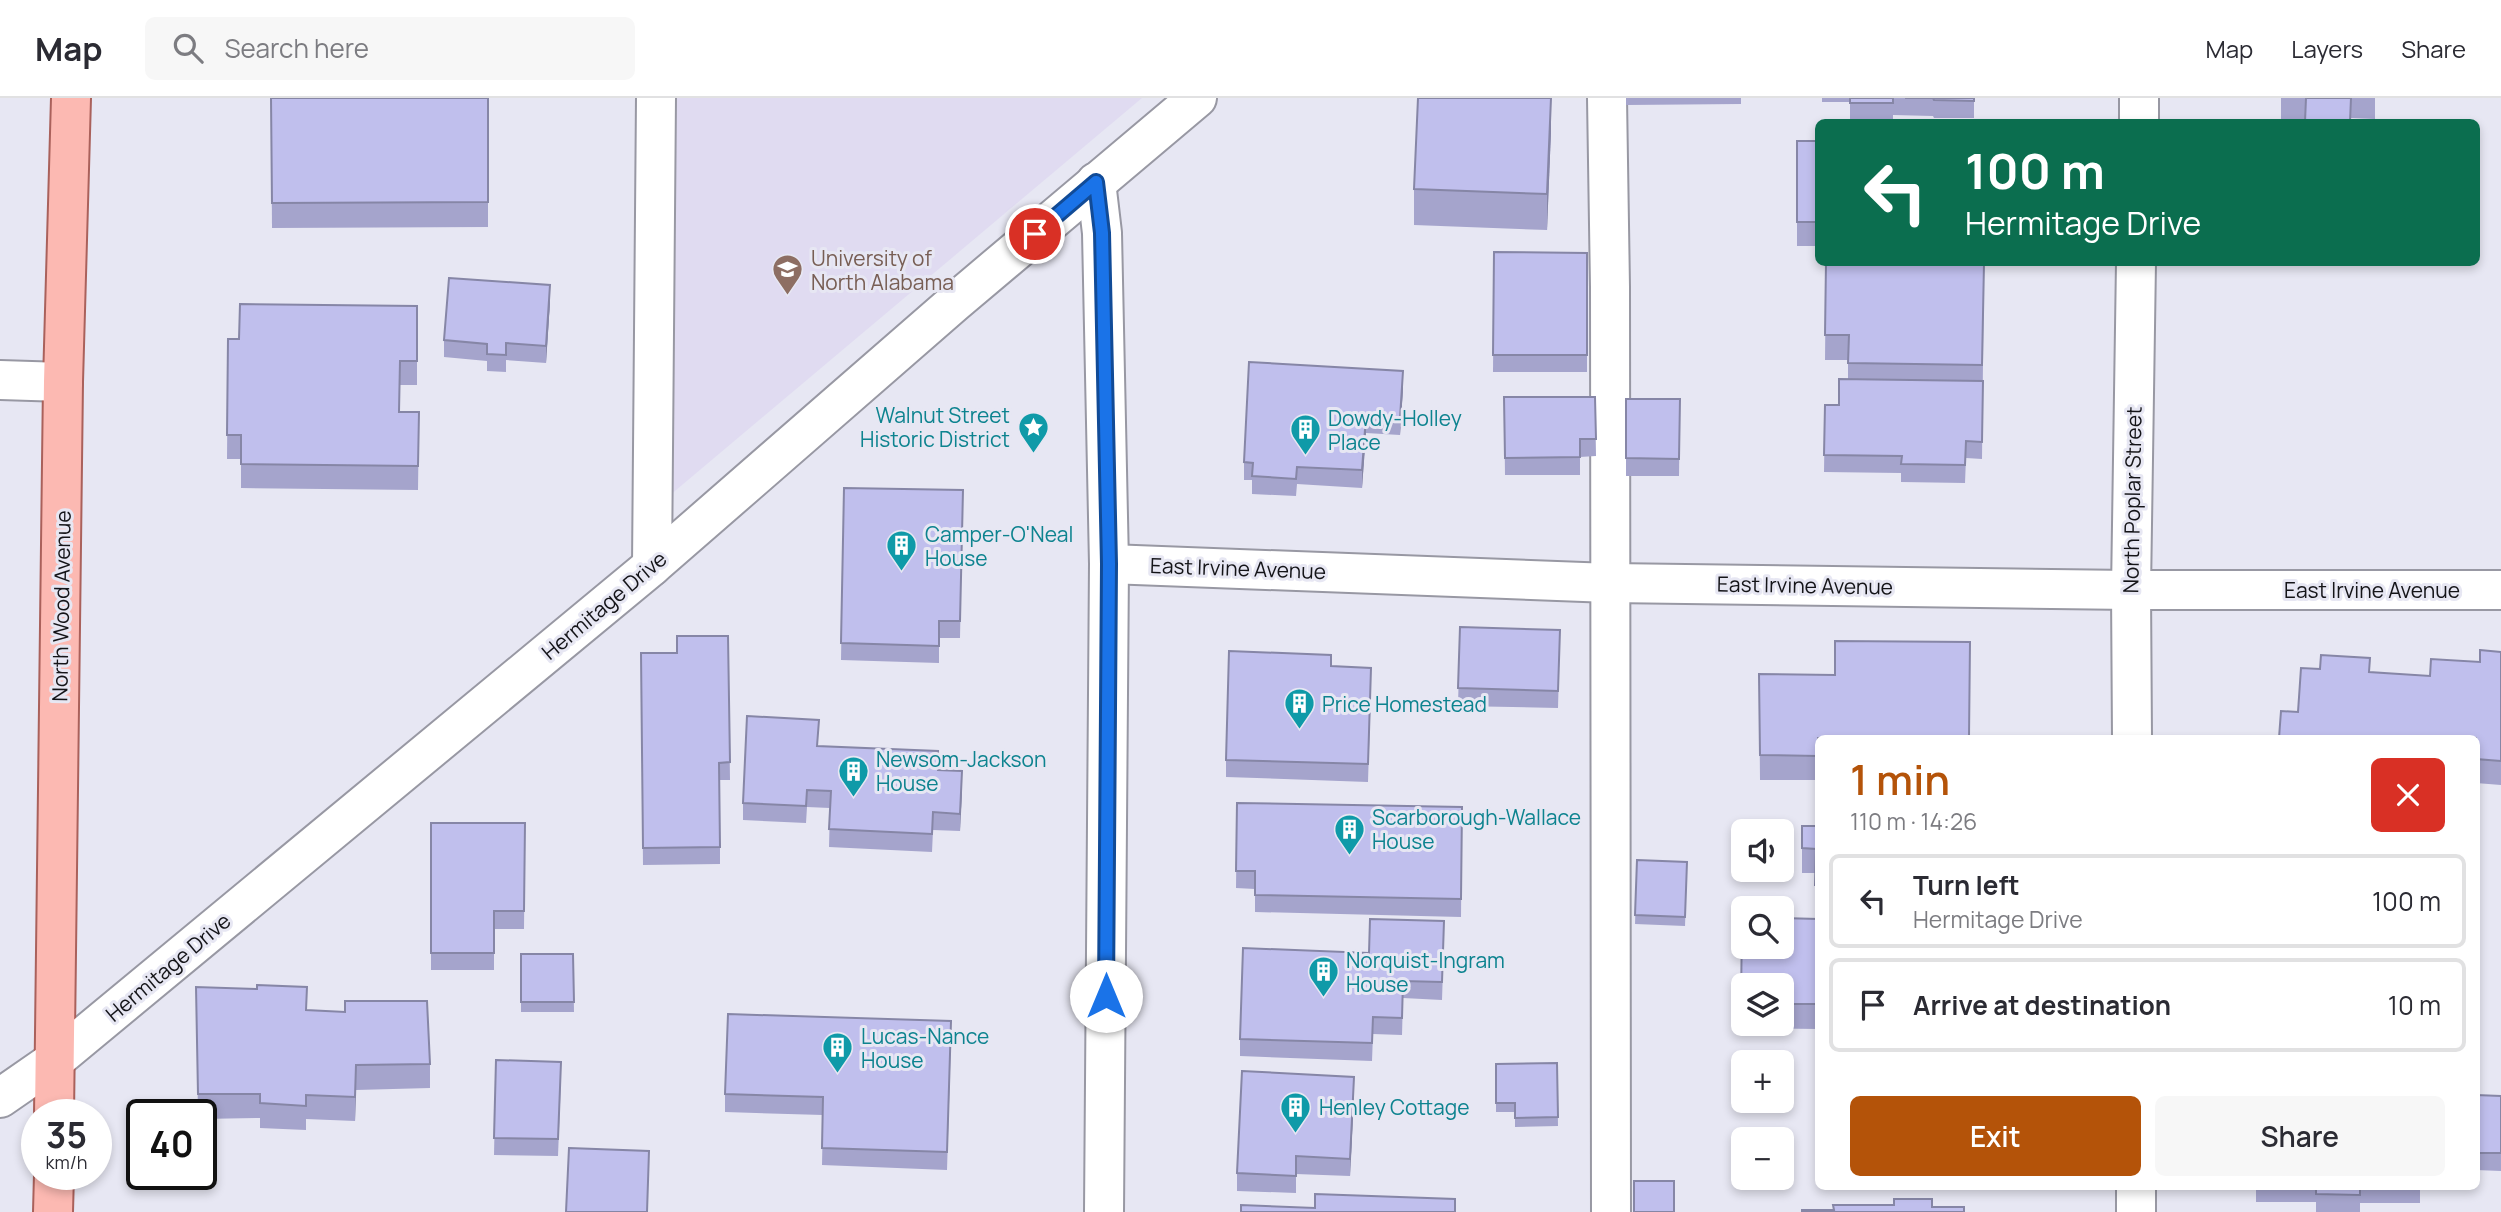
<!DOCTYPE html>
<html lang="en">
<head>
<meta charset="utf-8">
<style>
	:root { --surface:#fff; --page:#f7f7f7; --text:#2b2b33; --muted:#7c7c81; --line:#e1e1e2; --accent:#b45309 }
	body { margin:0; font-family:Manrope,sans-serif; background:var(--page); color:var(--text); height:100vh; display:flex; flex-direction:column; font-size:26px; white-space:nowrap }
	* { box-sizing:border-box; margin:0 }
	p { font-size:23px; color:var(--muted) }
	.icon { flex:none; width:38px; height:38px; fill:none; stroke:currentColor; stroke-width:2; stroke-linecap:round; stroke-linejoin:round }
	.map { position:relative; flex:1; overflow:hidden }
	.details { position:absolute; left:1815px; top:637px; width:665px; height:455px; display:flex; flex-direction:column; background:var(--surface); border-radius:10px; box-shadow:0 4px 10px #0003 }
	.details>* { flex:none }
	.guide { position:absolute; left:1815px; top:21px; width:665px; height:147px; border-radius:10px; box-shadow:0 4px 10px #0003; background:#0b6e4f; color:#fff; overflow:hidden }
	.tools { position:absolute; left:1731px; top:721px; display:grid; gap:14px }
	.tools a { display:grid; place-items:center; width:63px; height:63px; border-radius:10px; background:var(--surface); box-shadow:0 4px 10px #0003; font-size:35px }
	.speed { position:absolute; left:21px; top:1001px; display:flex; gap:14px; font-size:35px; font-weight:700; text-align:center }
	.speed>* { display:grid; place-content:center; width:91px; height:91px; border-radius:50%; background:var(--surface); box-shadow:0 4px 10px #0003; line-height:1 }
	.speed small { font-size:18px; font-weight:400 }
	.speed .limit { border:4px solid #111; border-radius:10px; background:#fff; color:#111 }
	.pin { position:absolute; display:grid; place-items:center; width:60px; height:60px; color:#fff; margin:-30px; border:4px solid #fff; border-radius:50%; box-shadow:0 2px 7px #0007 }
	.me { position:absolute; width:77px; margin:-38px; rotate:0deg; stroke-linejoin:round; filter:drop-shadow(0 0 5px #0008) }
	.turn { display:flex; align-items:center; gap:24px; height:147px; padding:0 35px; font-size:32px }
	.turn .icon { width:91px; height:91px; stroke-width:2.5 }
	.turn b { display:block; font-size:49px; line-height:60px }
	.round { display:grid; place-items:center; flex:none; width:74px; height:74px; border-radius:10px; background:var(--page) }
	.overview { display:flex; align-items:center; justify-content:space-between; height:119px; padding:0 35px }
	h1 { font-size:42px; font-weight:600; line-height:52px; color:var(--accent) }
	.cta { display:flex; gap:14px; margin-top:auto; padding:14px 35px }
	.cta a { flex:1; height:80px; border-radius:10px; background:var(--accent); color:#fff; font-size:28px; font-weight:600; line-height:80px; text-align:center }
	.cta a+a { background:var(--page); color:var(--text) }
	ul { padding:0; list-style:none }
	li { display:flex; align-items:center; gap:21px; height:94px; margin:0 14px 10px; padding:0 21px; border:4px solid var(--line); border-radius:10px }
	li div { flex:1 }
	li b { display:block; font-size:26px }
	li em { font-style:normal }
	header { display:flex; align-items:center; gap:42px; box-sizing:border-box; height:98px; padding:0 35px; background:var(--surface); border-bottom:2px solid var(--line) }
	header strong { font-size:33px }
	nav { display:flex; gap:38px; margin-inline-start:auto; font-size:24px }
	.search { width:490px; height:63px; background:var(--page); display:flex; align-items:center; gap:18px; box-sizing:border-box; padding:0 24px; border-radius:10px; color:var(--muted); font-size:26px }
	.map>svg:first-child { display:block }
	.education { fill:#e0dbf1 }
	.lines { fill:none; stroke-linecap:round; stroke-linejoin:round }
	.minor-casing { stroke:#9898a3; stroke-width:42 }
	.major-casing { stroke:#aa615b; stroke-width:42 }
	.minor { stroke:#fff; stroke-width:38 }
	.major { stroke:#fcb9b2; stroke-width:38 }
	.wall { fill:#a5a4cc; fill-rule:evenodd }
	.shaded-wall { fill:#8686a6 }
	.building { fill:#c0bfed; stroke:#8686a6; stroke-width:2 }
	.route-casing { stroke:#114b97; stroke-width:18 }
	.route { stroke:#1a73e8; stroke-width:12 }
	.labels { text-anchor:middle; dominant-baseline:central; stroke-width:6; stroke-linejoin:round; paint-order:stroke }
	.education-label { font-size:21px; fill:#785e54; stroke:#e7e7f3; text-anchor:start }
	.culture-label { font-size:21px; fill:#0d838f; stroke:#e7e7f3; text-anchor:start }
	.street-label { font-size:21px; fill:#141418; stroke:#e7e7f3 }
</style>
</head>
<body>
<header>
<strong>Map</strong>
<div class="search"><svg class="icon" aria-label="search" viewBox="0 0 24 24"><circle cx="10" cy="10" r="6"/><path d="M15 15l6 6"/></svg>Search here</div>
<nav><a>Map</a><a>Layers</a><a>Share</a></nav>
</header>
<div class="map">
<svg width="2501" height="1114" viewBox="0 0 2501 1114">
	<rect width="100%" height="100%" fill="#e7e7f3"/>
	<!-- education -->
	<polygon class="education" points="673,0 1142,0 669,398"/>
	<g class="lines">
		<defs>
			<g id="minor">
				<polyline points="1607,0 1610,189 1611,1114"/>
				<polyline points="2139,24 2139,0"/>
				<polyline points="1096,84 1102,135 1109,466 1104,1114"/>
				<polyline points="0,282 63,284"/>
				<polyline points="1109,466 1610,485 2131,492 2501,492"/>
				<polyline points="652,468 656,0"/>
				<polyline points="2132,640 2131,492 2136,164"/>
				<polyline points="0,1000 55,962 652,468 954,205 1197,0"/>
				<polyline points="2136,1088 2136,1114"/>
			</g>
			<g id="major">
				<polyline points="54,1017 63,284 71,0"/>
				<polyline points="53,1114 54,1076"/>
			</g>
		</defs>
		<!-- minor casing -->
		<use href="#minor" class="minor-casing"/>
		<!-- major casing -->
		<use href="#major" class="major-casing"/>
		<!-- minor -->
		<use href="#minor" class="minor"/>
		<!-- major -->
		<use href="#major" class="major"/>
	</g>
	<!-- wall -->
	<g class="wall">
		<polygon points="271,0 488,0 488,129 272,130"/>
		<polygon points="1626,0 1741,0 1741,6 1626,7"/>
		<polygon points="1822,0 1974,0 1974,20 1934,20 1933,18 1893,17 1893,22 1850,22 1850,4 1822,4"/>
		<polygon points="2281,0 2375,0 2375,21 2351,20 2306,22 2281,22"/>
		<polygon points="1551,33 1547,132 1414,127 1414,91"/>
		<rect x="1797" y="43" width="21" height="105"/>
		<polygon points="1494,154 1587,155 1587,274 1493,274"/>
		<polygon points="1826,164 1984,165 1982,361 1966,360 1965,385 1901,384 1901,375 1824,374 1825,307 1839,307 1848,282 1848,262 1825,262"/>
		<polygon points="550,204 546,265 506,262 506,274 487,273 487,263 444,259 444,242"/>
		<polygon points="417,208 417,287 400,287 399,314 419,314 418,392 241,390 241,361 227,361 228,241 239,241"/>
		<polygon points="1403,290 1400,337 1366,335 1362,390 1297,386 1296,398 1252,396 1252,382 1244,382 1244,364"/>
		<polygon points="1504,299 1595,299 1596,358 1580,359 1580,377 1505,377"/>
		<polygon points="1626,301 1680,301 1679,378 1626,378"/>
		<polygon points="844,390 963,392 960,540 939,540 939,565 841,562"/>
		<polygon points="1460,529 1560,532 1558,610 1458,608"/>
		<polygon points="728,538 730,682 720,682 720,766 643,767 641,555 677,555"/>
		<polygon points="1970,544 1818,640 1818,682 1760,682 1759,576 1835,577"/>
		<polygon points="2501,554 2501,687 2476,685 2476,640 2298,614 2370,574 2430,578 2480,564"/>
		<polygon points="1371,587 1368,684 1226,679 1226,662"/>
		<polygon points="818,648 938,672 962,690 960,733 933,732 932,754 829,749 830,710 807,709 806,725 743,722 743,705"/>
		<polygon points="1818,683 1818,811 1815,811 1815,775 1802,775 1802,728 1817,728"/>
		<polygon points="1237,705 1462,709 1461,819 1255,814 1255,791 1236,790"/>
		<polygon points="431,725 525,725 524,831 494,831 494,872 431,872"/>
		<polygon points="1637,762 1687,764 1685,828 1635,826"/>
		<path d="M1742,820L1818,821V931L1741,930ZM1743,887H1782V926H1743Z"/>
		<polygon points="1444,840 1442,902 1403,900 1402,937 1373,936 1372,963 1240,958 1240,941 1369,855"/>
		<polygon points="521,856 573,856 574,914 521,914"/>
		<polygon points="196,889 307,912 430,966 430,990 356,992 355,1023 306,1021 306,1032 260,1030 260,1020 201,1021 201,1017 198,1017"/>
		<polygon points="951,940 947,1072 822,1067 823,1017 725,1014 725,996"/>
		<polygon points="496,962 561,981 558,1058 494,1057"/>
		<polygon points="1557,965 1558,1028 1515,1029 1515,1014 1496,1014 1496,966"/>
		<polygon points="1354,996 1350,1078 1296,1076 1296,1095 1237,1093 1237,1075"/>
		<polygon points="2476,997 2501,998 2501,1073 2476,1072"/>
		<polygon points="2256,1088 2420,1088 2420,1105 2360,1105 2360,1114 2316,1114 2316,1104 2256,1104"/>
	</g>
	<!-- shaded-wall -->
	<g class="shaded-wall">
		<polygon points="1551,0 1551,33 1547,132 1547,96"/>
		<polygon points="550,187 550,204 546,265 546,248"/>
		<polygon points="1403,273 1403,290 1400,337 1400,320"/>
		<polygon points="1366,318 1366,335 1362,390 1362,372"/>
		<polygon points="962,673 962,690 960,733 960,716"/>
		<polygon points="356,967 356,992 355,1023 355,999"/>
		<polygon points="1354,979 1354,996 1350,1078 1350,1061"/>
	</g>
	<!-- building -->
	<g class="building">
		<polygon points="271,0 488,0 488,104 272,105"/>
		<polygon points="1418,0 1551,0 1547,96 1414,91"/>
		<rect x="1850" y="0" width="43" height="5"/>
		<polygon points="1905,0 1974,0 1974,3 1934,2 1933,0"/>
		<polygon points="2306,0 2351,0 2350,24 2305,24"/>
		<rect x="1797" y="43" width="21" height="81"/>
		<polygon points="1494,154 1587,155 1587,257 1493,257"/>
		<polygon points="1826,164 1984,165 1982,267 1848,265 1849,237 1825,237"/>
		<polygon points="449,180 550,187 546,248 506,245 506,257 487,256 487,246 444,242"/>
		<polygon points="240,206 417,208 417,263 400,263 399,314 419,314 418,368 241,366 241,337 227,337 228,241 239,241"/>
		<polygon points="1249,264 1403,273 1400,320 1366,318 1362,372 1297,369 1296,381 1252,378 1253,365 1244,364"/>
		<polygon points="1839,281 1983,283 1982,344 1966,343 1965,367 1901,366 1902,358 1824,357 1825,307 1839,307"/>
		<polygon points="1504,299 1595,299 1596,341 1580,341 1580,359 1505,360"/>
		<polygon points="1626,301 1680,301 1679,361 1626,360"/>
		<polygon points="844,390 963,392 960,523 939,523 939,548 841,545"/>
		<polygon points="1460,529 1560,532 1558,593 1458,590"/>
		<polygon points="677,538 728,538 730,664 719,665 720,749 643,750 641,555 677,555"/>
		<polygon points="1835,543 1970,544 1969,640 1818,640 1818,658 1760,657 1759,576 1835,577"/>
		<polygon points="2480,552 2501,554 2501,663 2476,661 2476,640 2279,640 2281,613 2298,614 2301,570 2320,571 2321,557 2370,560 2369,574 2430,578 2431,561 2480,564"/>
		<polygon points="1229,553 1331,557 1331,568 1371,570 1368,666 1226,662"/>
		<polygon points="747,618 819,622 817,648 938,653 938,672 962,673 960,716 933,714 932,736 829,731 831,693 807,692 806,708 743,705"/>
		<polygon points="1818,683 1818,787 1815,787 1816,751 1802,750 1802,728 1817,728"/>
		<polygon points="1237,705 1462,709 1461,801 1255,797 1255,773 1236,773"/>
		<polygon points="431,725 525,725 524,813 494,813 494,855 431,855"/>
		<polygon points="1637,762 1687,764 1685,819 1635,817"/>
		<polygon points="1742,820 1743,820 1743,849 1782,849 1782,820 1818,821 1818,906 1782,906 1782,887 1743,887 1743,905 1741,905"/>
		<polygon points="1370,821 1444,823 1442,884 1403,883 1402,920 1373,919 1372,945 1240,941 1243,850 1369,855"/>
		<polygon points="521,856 573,856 574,904 521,904"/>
		<polygon points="257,887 307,889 306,912 345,914 345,903 427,903 430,966 356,967 355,999 306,997 306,1008 260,1005 260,996 198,996 196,889 257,891"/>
		<polygon points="728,916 951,923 947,1054 822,1050 823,999 725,996"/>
		<polygon points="496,962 561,964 558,1041 494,1040"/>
		<polygon points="1557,965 1558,1019 1515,1020 1515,1005 1496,1005 1496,966"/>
		<polygon points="1242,973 1354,979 1350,1061 1296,1058 1296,1078 1237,1075"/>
		<polygon points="2476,997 2501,998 2501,1055 2476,1055"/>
		<polygon points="569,1050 649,1053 647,1114 566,1114"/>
		<rect x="1634" y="1083" width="40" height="31"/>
		<polygon points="2316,1088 2360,1088 2360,1097 2316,1096"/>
		<polygon points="1315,1096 1455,1101 1455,1114 1241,1114 1241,1107 1315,1110"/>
		<polygon points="1894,1101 1932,1101 1932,1109 1964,1109 1964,1114 1802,1114 1802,1112 1834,1112 1833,1107 1894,1107"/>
	</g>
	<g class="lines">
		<defs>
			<polyline id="route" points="1035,136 1096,84 1102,135 1109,466 1106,898"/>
		</defs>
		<!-- route casing -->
		<use href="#route" class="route-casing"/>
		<!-- route -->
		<use href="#route" class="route"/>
	</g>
	<!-- icons -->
	<defs>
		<symbol id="university-pin" viewBox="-11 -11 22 30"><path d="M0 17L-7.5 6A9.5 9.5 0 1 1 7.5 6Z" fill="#8d6e63" stroke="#e7e7f3"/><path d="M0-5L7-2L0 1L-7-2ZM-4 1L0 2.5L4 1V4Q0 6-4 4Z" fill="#fff"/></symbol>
		<symbol id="sight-pin" viewBox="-11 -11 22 30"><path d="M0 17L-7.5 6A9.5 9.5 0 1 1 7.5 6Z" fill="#0f9aa8" stroke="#e7e7f3"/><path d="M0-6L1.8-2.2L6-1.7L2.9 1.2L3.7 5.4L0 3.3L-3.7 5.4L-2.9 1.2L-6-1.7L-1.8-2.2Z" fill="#fff"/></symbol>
		<symbol id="building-pin" viewBox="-11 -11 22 30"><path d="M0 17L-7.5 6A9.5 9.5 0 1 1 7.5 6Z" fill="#0f9aa8" stroke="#e7e7f3"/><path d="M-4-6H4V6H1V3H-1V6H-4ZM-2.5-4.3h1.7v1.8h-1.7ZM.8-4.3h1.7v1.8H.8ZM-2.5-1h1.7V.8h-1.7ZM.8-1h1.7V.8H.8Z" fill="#fff"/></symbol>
	</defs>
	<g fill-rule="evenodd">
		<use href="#university-pin" x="770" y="154" width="35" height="47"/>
		<use href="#sight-pin" x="1016" y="312" width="35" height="47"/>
		<use href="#building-pin" x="1288" y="314" width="35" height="47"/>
		<use href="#building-pin" x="884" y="430" width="35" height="47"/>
		<use href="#building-pin" x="1282" y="588" width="35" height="47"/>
		<use href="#building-pin" x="836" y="656" width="35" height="47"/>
		<use href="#building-pin" x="1332" y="714" width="35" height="47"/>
		<use href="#building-pin" x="1306" y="856" width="35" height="47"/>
		<use href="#building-pin" x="820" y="932" width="35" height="47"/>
		<use href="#building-pin" x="1278" y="992" width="35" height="47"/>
	</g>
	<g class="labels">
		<!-- education labels -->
		<g class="education-label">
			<text x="811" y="160">University of<tspan x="811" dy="24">North Alabama</tspan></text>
		</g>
		<!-- culture labels -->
		<g class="culture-label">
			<text x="1010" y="317" text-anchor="end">Walnut Street<tspan x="1010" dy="24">Historic District</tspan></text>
			<text x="1328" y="320">Dowdy-Holley<tspan x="1328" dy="24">Place</tspan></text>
			<text x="925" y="436">Camper-O'Neal<tspan x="925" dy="24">House</tspan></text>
			<text x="1322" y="606">Price Homestead</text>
			<text x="876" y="661">Newsom-Jackson<tspan x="876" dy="24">House</tspan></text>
			<text x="1372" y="719">Scarborough-Wallace<tspan x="1372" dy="24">House</tspan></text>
			<text x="1346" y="862">Norquist-Ingram<tspan x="1346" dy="24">House</tspan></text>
			<text x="861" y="938">Lucas-Nance<tspan x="861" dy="24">House</tspan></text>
			<text x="1319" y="1009">Henley Cottage</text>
		</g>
		<!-- street labels -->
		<g class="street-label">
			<text transform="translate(2132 402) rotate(-89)">North Poplar Street</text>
			<text transform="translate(1238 470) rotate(2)">East Irvine Avenue</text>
			<text transform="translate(1805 487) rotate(1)">East Irvine Avenue</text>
			<text x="2372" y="492">East Irvine Avenue</text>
			<text transform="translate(604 507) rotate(-40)">Hermitage Drive</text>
			<text transform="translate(61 508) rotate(-89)">North Wood Avenue</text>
			<text transform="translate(168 869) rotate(-40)">Hermitage Drive</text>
		</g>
	</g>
</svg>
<div class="tools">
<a><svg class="icon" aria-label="sound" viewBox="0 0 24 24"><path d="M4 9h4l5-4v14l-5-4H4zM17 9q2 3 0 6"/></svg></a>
<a><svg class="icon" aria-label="search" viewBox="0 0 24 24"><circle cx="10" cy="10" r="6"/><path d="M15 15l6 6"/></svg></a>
<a><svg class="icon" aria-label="layers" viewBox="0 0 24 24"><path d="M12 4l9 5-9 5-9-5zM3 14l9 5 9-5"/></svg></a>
<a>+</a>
<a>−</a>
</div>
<div class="speed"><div>35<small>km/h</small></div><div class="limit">40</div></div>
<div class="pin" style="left:1035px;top:136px;background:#d93025"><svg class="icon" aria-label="arrive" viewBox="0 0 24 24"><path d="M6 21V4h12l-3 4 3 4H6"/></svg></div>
<svg class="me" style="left:1106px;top:898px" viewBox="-20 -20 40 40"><circle r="19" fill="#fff"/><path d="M0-13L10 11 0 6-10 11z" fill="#1a73e8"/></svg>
<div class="guide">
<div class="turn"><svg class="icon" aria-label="left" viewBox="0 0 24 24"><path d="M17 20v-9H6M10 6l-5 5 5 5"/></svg><div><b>100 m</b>Hermitage Drive</div></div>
</div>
<section class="details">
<div class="overview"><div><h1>1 min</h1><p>110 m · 14:26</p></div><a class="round" style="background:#d93025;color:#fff"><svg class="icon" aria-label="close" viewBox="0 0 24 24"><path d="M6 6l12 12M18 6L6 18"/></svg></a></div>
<ul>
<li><svg class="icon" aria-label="left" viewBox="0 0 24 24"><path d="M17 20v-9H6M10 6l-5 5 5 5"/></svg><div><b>Turn left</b><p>Hermitage Drive</p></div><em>100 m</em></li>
<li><svg class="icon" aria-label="arrive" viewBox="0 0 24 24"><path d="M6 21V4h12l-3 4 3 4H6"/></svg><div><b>Arrive at destination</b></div><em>10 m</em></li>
</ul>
<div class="cta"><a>Exit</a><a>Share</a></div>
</section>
</div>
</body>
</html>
